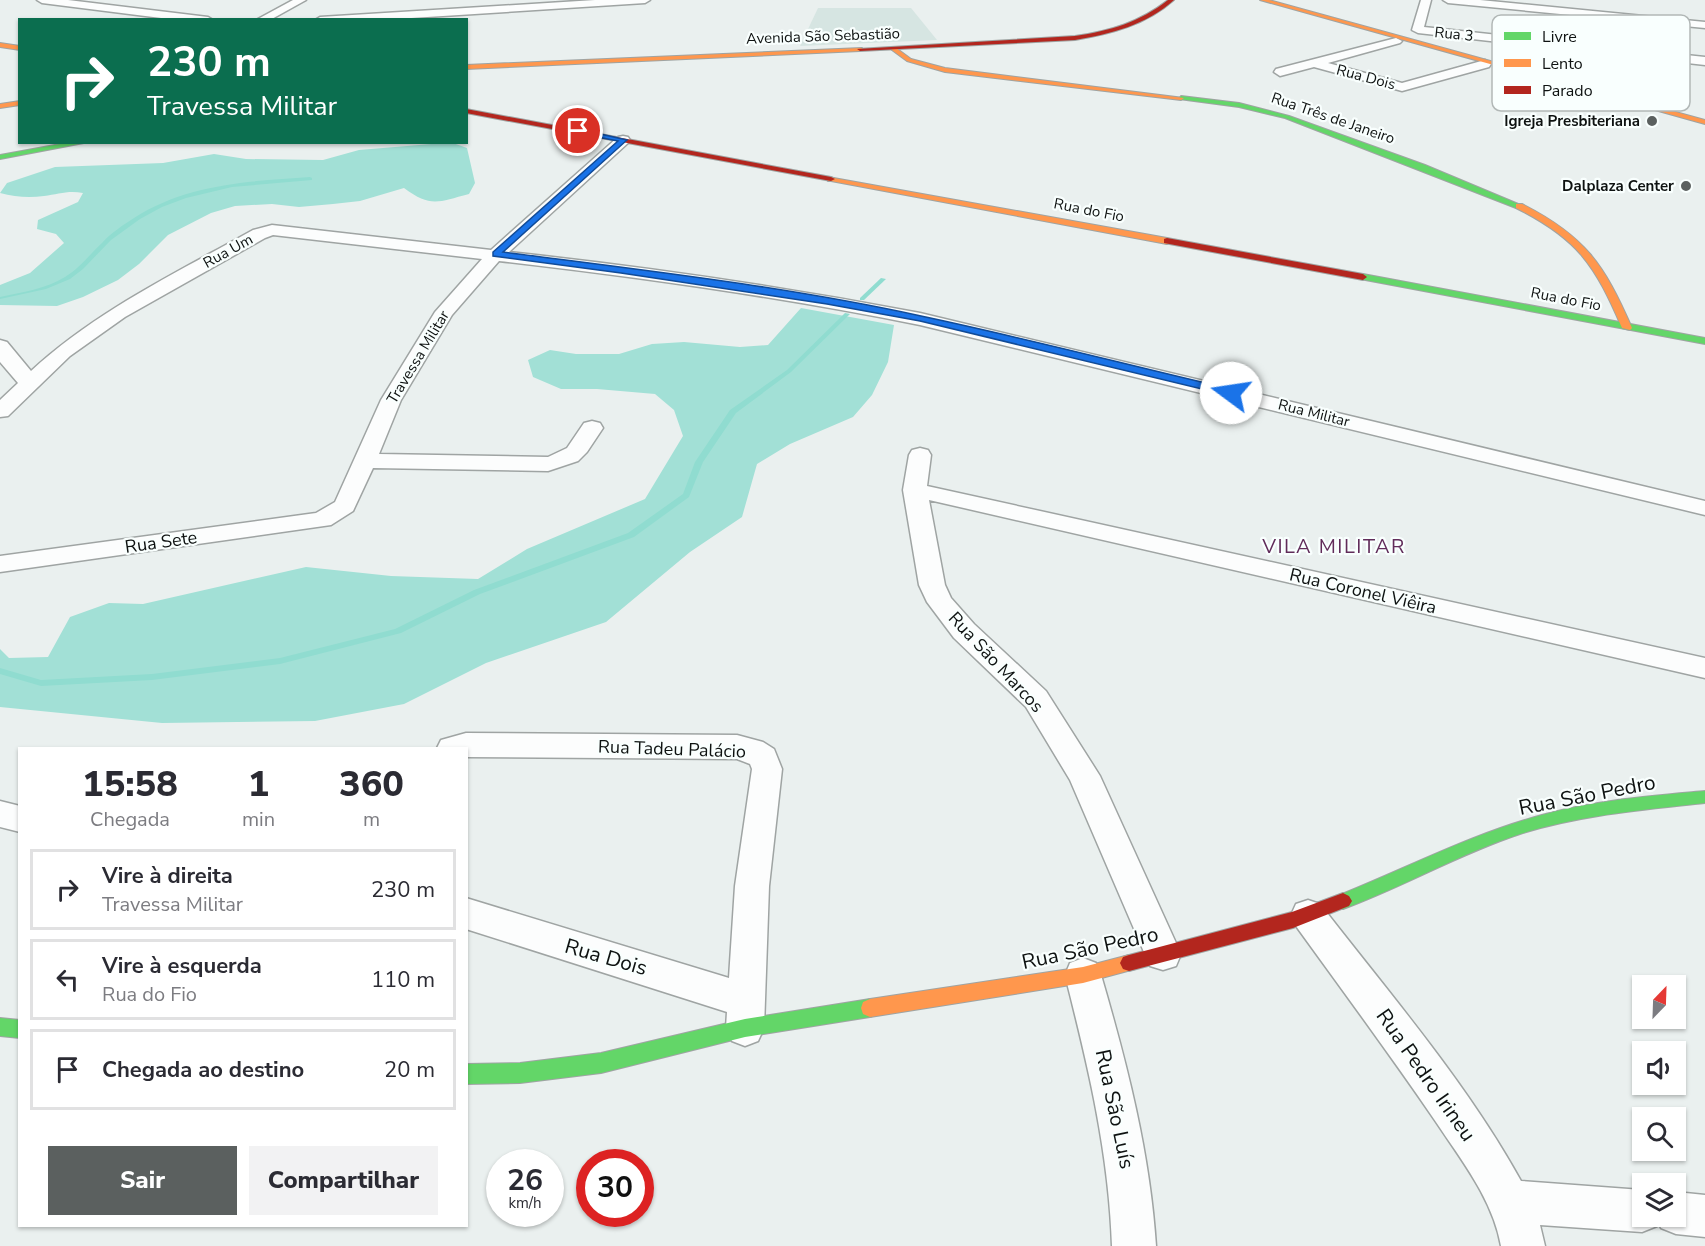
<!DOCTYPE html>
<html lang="pt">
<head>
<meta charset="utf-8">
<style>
	:root { --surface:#fff; --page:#f2f2f3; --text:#2b2b33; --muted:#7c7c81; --line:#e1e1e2; --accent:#5b605f }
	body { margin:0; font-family:"Nunito Sans",sans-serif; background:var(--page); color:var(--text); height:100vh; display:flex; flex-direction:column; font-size:22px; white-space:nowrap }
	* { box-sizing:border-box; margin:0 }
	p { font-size:20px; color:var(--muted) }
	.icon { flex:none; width:33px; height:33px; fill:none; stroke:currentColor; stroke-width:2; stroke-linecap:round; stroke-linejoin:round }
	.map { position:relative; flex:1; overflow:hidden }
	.panel { position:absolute; left:18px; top:747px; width:450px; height:480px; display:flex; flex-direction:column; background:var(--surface); border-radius:0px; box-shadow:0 2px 4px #0004 }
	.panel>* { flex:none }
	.guide { position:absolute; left:18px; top:18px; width:450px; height:126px; border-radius:0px; box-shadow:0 2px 4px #0004; background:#0b6e4f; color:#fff; overflow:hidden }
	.needle { width:39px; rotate:23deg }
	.controls { position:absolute; left:1632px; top:975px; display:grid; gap:12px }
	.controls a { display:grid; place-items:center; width:54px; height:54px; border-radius:0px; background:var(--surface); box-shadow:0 2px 4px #0004; font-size:30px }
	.speed { position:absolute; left:486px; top:1149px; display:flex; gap:12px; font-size:30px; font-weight:700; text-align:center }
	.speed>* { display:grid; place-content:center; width:78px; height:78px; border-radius:50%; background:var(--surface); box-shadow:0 2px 4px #0004; line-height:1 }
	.speed small { font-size:15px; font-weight:400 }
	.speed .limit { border:9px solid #d22; background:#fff; color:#111 }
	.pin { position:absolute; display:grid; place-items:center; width:51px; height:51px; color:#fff; margin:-26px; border:3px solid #fff; border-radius:50%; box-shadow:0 2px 6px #0007 }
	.me { position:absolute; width:66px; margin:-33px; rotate:284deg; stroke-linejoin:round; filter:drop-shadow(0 0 4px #0008) }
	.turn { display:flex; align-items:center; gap:21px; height:126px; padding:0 30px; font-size:27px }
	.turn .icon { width:78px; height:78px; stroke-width:2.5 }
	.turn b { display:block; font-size:42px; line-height:51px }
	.eta { display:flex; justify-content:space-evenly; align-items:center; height:102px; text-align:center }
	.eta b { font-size:36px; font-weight:800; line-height:42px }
	.cta { display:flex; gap:12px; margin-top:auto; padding:12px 30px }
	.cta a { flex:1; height:69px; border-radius:0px; background:var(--accent); color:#fff; font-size:24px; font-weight:800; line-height:69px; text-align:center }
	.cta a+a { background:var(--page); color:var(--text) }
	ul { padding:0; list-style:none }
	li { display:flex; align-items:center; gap:18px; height:81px; margin:0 12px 9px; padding:0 18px; border:3px solid var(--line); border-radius:0px }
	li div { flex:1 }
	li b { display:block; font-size:22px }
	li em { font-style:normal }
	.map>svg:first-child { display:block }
	.built { fill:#d6e5e2 }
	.forest { fill:#a2e0d6 }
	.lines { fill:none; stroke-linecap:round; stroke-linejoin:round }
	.stream { fill:#90dcd0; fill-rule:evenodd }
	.street-casing { stroke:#9fa4a3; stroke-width:3 }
	.fast-casing { stroke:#9fa4a3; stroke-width:2 }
	.slow-casing { stroke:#9fa4a3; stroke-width:2 }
	.jam-casing { stroke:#9fa4a3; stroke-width:2 }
	.street { fill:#fcfdfd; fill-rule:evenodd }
	.fast { fill:#63d668; fill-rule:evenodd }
	.slow { fill:#ff974d; fill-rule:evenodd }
	.jam { fill:#b3261e; fill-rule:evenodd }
	.route { fill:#1a73e8; stroke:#114b97; stroke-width:1.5 }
	.poi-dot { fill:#5b605f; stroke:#f9fffe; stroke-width:2 }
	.labels { text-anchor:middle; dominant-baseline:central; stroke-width:4.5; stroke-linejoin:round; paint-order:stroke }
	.far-street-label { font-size:15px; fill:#0e1211; stroke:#f9fffe }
	.far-poi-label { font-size:15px; font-weight:bold; fill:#0e1211; stroke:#f9fffe; text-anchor:end }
	.street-label { font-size:18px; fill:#0e1211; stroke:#f9fffe }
	.neighbourhood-label { font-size:20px; letter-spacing:1.5px; fill:#612c5a; stroke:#f9fffe }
	.near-street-label { font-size:21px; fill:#0e1211; stroke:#f9fffe }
	.key { fill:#f9fffe; stroke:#b2b8b7; stroke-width:1.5 }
	.key-label { font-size:16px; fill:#0e1211 }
</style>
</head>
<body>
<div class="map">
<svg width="1705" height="1246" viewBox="0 0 1705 1246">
	<rect width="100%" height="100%" fill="#eaf0ef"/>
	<!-- built -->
	<polygon class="built" points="818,8 911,8 937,40 800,46"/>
	<!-- forest -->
	<g class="forest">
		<path d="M443,143H453L467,148L475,183L469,194C438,202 431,208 404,188L360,201L333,204L299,207L272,204L235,206L211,213L168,235L139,264L118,280L83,297L57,306L0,305V285L30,273L64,243L56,234L37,229L38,220L78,202L83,193C69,190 58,194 44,196C29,198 15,197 0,193L7,183L55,167L163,163L214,154L246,159L323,160L359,150Z"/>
		<polygon points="801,308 894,325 888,362 872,395 853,417 790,444 757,464 742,517 690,552 606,622 486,663 404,704 315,721 162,723 0,707 0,649 9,658 48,657 70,617 109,603 143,604 306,567 391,576 478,579 527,549 645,499 683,436 674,410 655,394 597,389 561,389 533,377 528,360 550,350 576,354 619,354 652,344 684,342 740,347 768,345"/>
	</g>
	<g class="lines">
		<!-- stream -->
		<g class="stream">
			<path d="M310,177L312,178V180L232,187L186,198L162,207L140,219L111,240L83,269L70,279L46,289L0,299V297C22,292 46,289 65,277C80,268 90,254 102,243C111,233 123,225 134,218C186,184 250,181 310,177Z"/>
			<polygon points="881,278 886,279 864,300 860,300 860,298"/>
			<polygon points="845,313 850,314 791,372 736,413 703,462 689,497 634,537 480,594 401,633 280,664 152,680 41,686 0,674 0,668 41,680 152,674 280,658 395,629 474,590 628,533 683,494 695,462 730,410 787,370"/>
		</g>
		<defs>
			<g id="street">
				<polygon points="37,0 68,0 208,17 213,20 177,20 42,3"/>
				<polygon points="293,0 306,0 270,20 256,20"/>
				<polygon points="595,0 650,0 645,3 380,20 315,20 320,17"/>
				<polygon points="1421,0 1431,0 1424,27 1705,57 1705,65 1418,33 1412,30"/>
				<polygon points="1443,0 1480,0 1705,22 1705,28 1448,3"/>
				<polygon points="1396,38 1402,41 1400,43 1328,63 1402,83 1485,60 1491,64 1489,67 1402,91 1314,67 1280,76 1274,72 1276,69"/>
				<path d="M623,136L628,137L630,140L628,143L509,252C647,267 784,287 920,313L1705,501V515L920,325C781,297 640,277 499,261L452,315L401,400L379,454L548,457L567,448L584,423L592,421L600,423L603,428L587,452L578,461L548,471L373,468L353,511L331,525L0,572V556L316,513L335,502L381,400L435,312L482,259L273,235L265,238L125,317L70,356L8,416L0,417V400L18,383L0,362V340L7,342L31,371C96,311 176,273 253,230L272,225L491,250L618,137Z"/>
				<polygon points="920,448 928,450 931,455 927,486 1705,658 1705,678 929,500 945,585 951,598 974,624 1046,691 1100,776 1181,954 1176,966 1163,970 1150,966 1070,780 1026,707 954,638 927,602 919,585 903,490 909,455 912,450"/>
				<polygon points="466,733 737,735 763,742 774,749 782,769 769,886 764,1028 758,1041 745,1046 732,1041 726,1028 727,1012 466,929 466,898 729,978 735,886 752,769 750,764 737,759 466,757 466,748 437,748 441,740"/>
				<polygon points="0,801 20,806 20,832 0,827"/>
				<path d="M1308,900L1320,904C1389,993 1467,1083 1521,1181L1642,1190V1216H1676V1192L1705,1195V1237L1676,1234L1661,1228L1659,1223L1657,1226L1642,1232L1540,1225L1545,1246H1501C1493,1200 1462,1161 1436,1122C1391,1056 1343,991 1296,926L1291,915L1296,904Z"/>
				<path d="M1083,958L1096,963L1101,975C1127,1064 1150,1153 1156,1246H1112C1109,1153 1088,1065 1065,975L1070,963Z"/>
			</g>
			<g id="fast">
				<polygon points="1181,96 1239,103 1289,116 1425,165 1523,206 1516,208 1285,118 1239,107 1179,99"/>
				<polygon points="71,142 89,142 0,159 0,155"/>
				<polygon points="1363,274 1705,338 1705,344 1360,279 1360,275"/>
				<path d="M1705,791V803C1643,810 1580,815 1520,834C1459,854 1403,887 1343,909L1337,906L1334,901L1337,896C1405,869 1471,834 1542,815C1595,800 1650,796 1705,791Z"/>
				<polygon points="870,999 877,1002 879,1008 877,1014 870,1017 745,1037 601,1073 520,1083 466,1084 466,1064 520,1063 601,1053 745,1019"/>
				<polygon points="0,1018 20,1020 20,1038 0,1036"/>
			</g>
			<g id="slow">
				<polygon points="1260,0 1269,0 1705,120 1705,124"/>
				<polygon points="0,43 20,46 20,50 0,47"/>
				<polygon points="862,48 860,51 466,69 466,65"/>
				<polygon points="892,48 896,48 911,59 945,68 1184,98 1181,100 945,72 907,61 892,50"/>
				<polygon points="20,101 20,105 0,108 0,104"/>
				<polygon points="828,177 1167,238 1171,241 1167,244 831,181 828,181"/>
				<path d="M1516,204H1522C1585,236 1604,264 1632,328L1630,330L1622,328C1595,265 1578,239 1516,208Z"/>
				<polygon points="1129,955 1135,957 1138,963 1135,969 1083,983 870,1017 863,1014 861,1008 863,1002 870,999 1083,967"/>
			</g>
			<g id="jam">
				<path d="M1168,0H1174C1146,25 1111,34 1075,40L860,51L857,49L1075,36C1110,31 1140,22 1168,0Z"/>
				<polygon points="466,109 831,177 835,179 831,181 466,113"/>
				<polygon points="1167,238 1363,274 1367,277 1363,280 1164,243 1164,239"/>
				<polygon points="1343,893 1349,896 1352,901 1349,906 1293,928 1129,971 1123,969 1120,963 1123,957 1129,955 1292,912"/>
			</g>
		</defs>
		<!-- street casing -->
		<use href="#street" class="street-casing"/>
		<!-- fast casing -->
		<use href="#fast" class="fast-casing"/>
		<!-- slow casing -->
		<use href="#slow" class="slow-casing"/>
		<!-- jam casing -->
		<use href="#jam" class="jam-casing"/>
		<!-- street -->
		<use href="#street" class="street"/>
		<!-- fast -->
		<use href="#fast" class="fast"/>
		<!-- slow -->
		<use href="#slow" class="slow"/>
		<!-- jam -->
		<use href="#jam" class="jam"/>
	</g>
	<!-- route -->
	<path class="route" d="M578,129L627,140L503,252C642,270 784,286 921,316C1025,338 1128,365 1231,389L1236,393L1231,396L920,321L827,304L621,273L493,256V252L618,141L576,133Z"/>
	<!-- markers -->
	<g class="poi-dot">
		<circle cx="1652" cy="121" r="6"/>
		<circle cx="1686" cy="186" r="6"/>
	</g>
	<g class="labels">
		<!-- far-street labels -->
		<g class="far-street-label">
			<text transform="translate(1454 34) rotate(6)">Rua 3</text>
			<text transform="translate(823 36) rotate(-2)">Avenida São Sebastião</text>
			<text transform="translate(1366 77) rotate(15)">Rua Dois</text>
			<text transform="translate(1333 118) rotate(19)">Rua Três de Janeiro</text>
			<text transform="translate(1089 210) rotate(11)">Rua do Fio</text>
			<text transform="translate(228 251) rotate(-29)">Rua Um</text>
			<text transform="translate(1566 299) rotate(11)">Rua do Fio</text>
			<text transform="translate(418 357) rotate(-59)">Travessa Militar</text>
			<text transform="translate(1314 413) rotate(14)">Rua Militar</text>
		</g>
		<!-- far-poi labels -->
		<g class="far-poi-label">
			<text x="1640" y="121">Igreja Presbiteriana</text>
			<text x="1674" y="186">Dalplaza Center</text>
		</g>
		<!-- street labels -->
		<g class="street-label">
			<text transform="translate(161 542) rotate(-8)">Rua Sete</text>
			<text transform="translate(1363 591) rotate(13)">Rua Coronel Viêira</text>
			<text transform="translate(996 662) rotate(47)">Rua São Marcos</text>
			<text transform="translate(672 749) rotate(2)">Rua Tadeu Palácio</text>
		</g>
		<!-- neighbourhood labels -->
		<g class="neighbourhood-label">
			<text x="1334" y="546">VILA MILITAR</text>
		</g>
		<!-- near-street labels -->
		<g class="near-street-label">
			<text transform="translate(1587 795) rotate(-11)">Rua São Pedro</text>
			<text transform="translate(1090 948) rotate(-12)">Rua São Pedro</text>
			<text transform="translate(606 957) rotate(16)">Rua Dois</text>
			<text transform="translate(1426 1075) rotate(55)">Rua Pedro Irineu</text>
			<text transform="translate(1115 1109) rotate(78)">Rua São Luís</text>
		</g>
	</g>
	<!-- legend -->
	<rect x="1492" y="15" width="198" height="96" rx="9" class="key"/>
	<rect x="1504" y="32" width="27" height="8" fill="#63d668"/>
	<rect x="1504" y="59" width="27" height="8" fill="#ff974d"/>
	<rect x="1504" y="86" width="27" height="8" fill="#b3261e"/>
	<g class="key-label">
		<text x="1542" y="42">Livre</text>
		<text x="1542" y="69">Lento</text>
		<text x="1542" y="96">Parado</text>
	</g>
</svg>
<div class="controls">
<a><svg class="needle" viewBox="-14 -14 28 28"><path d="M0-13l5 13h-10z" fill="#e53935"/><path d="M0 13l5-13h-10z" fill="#7c7c81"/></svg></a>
<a><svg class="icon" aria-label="sound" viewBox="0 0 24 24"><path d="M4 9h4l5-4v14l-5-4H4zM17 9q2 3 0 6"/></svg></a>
<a><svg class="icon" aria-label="search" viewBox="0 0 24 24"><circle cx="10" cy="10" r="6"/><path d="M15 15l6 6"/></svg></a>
<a><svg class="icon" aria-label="layers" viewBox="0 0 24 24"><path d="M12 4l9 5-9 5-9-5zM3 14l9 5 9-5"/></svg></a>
</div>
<div class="speed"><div>26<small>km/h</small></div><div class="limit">30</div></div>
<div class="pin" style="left:578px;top:131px;background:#d93025"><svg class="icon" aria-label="arrive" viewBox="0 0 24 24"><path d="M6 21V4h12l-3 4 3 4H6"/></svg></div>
<svg class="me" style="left:1231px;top:393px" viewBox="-20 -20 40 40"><circle r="19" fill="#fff"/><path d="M0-13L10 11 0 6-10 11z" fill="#1a73e8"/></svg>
<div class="guide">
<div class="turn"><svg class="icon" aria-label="right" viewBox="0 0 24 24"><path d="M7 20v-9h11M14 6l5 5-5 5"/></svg><div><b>230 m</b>Travessa Militar</div></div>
</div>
<section class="panel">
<div class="eta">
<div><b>15:58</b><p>Chegada</p></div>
<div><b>1</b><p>min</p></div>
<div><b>360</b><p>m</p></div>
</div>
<ul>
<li><svg class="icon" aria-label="right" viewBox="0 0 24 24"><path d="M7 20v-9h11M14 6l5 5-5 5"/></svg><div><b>Vire à direita</b><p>Travessa Militar</p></div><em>230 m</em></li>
<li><svg class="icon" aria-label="left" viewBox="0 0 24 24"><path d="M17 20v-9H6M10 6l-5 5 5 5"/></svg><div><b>Vire à esquerda</b><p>Rua do Fio</p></div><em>110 m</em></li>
<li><svg class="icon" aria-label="arrive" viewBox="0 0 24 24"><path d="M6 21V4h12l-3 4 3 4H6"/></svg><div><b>Chegada ao destino</b></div><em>20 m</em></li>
</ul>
<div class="cta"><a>Sair</a><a>Compartilhar</a></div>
</section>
</div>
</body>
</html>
